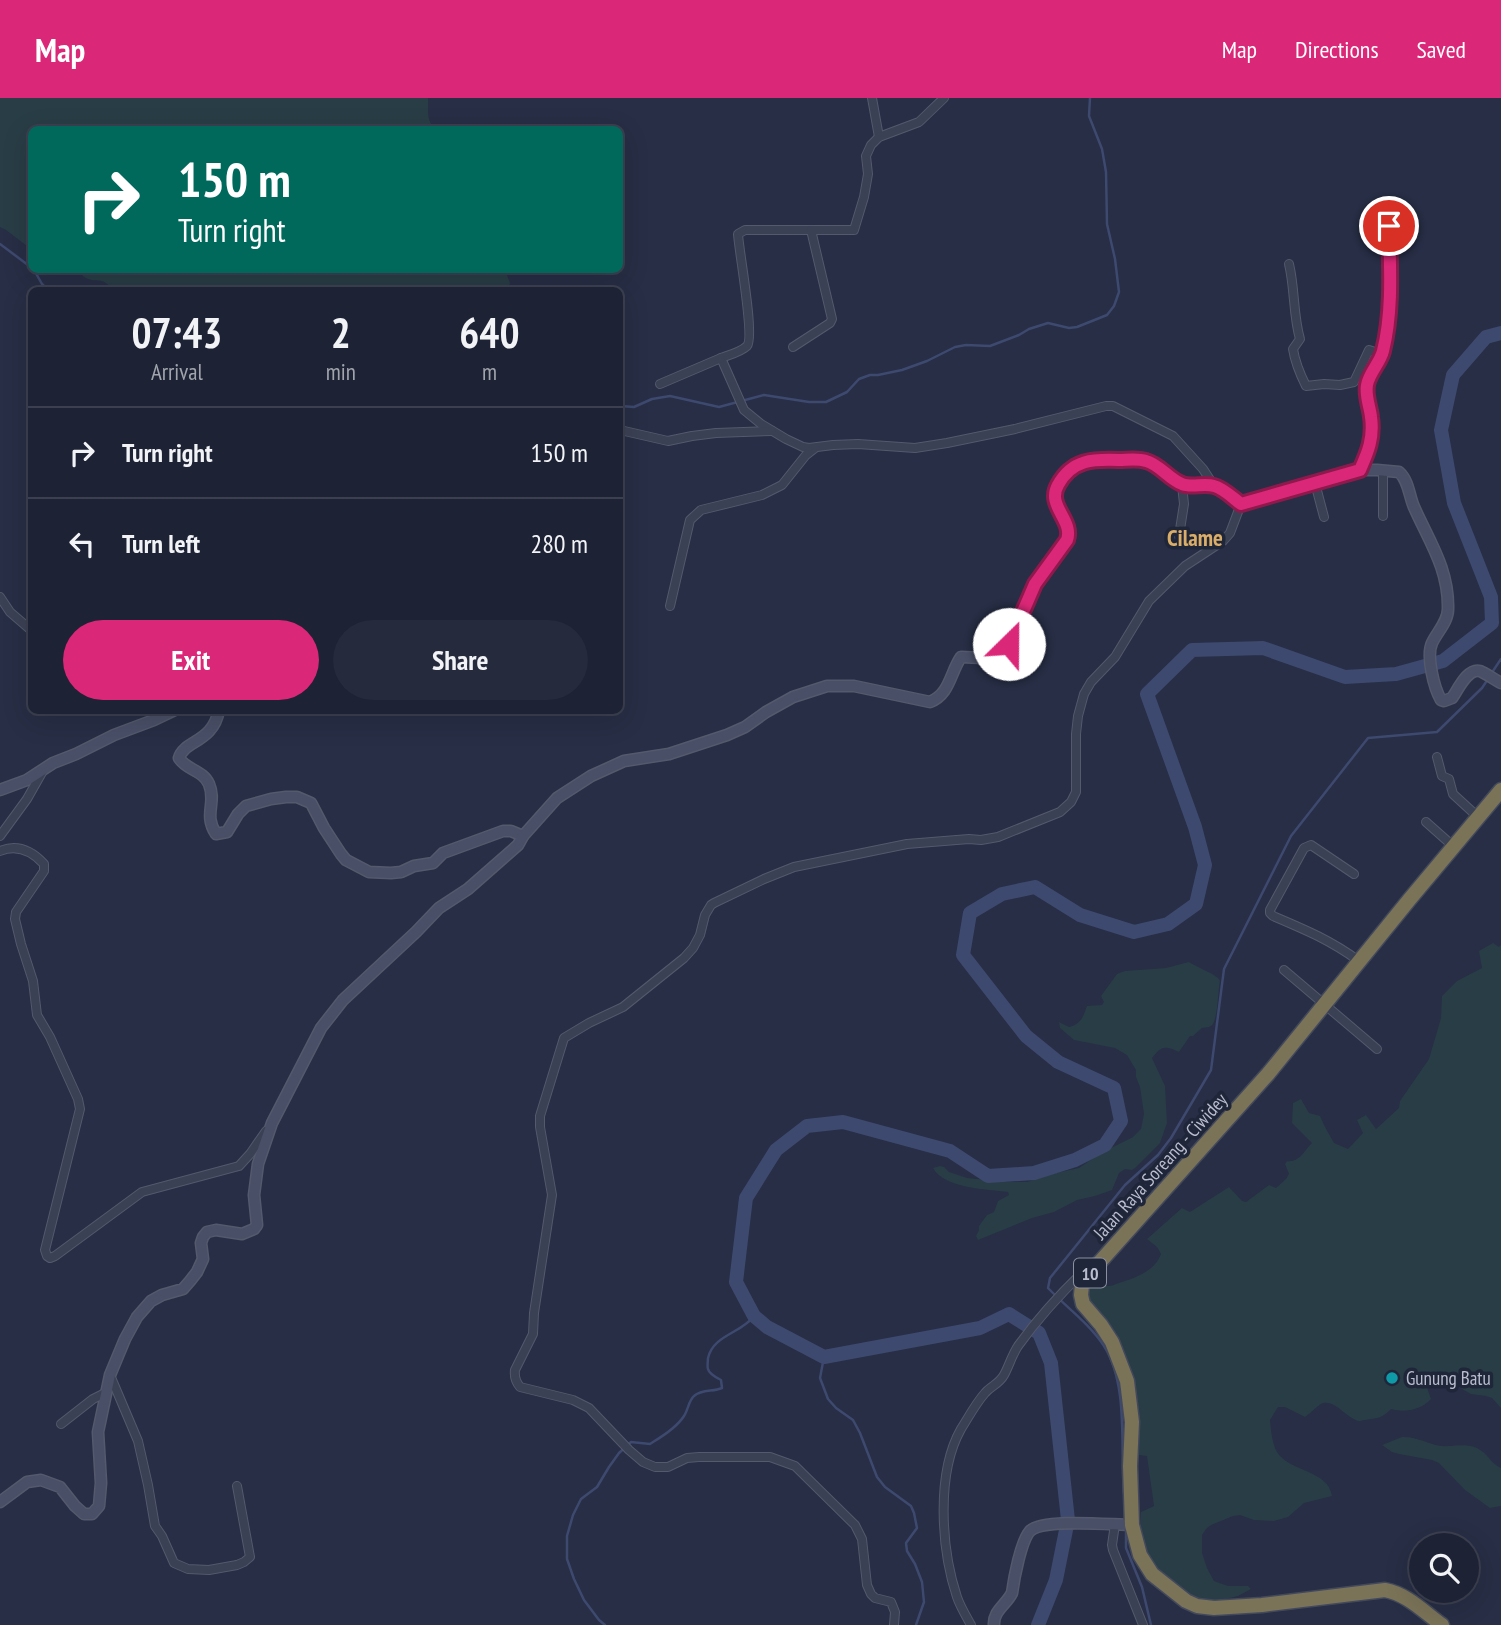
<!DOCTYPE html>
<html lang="en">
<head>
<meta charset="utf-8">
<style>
	:root { --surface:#1d2234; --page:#252a3c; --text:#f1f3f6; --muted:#a0a4ac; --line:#3b3f4f; --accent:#db2777 }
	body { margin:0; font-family:"PT Sans Narrow",sans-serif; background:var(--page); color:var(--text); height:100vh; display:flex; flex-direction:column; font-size:26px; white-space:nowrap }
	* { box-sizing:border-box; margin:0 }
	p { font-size:23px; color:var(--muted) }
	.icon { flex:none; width:38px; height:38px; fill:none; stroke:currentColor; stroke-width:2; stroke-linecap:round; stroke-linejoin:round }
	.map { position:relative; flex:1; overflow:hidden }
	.details { position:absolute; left:28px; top:189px; width:595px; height:427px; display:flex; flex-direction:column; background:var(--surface); border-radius:10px; box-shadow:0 7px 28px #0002,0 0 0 2px var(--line) }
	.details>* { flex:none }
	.guide { position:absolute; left:28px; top:28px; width:595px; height:147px; border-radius:10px; box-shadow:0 7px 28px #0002,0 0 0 2px var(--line); background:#00695c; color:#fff; overflow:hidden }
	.fabs { position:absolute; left:1409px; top:1435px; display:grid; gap:14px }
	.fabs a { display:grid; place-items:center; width:70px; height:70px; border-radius:50%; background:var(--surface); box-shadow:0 7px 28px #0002,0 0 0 2px var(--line); font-size:35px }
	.pin { position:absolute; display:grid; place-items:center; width:60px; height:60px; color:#fff; margin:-30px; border:4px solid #fff; border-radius:50%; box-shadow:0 2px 7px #0007 }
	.me { position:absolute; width:77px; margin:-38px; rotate:23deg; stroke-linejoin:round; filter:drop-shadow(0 0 5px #0008) }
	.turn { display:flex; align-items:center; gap:24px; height:147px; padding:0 35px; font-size:32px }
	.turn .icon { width:91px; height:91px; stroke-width:2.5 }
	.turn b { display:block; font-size:49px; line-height:60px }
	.eta { display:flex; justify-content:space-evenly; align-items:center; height:119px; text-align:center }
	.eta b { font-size:42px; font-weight:700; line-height:49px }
	.action { display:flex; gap:14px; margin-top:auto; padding:14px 35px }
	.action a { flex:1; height:80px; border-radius:42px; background:var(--accent); color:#fff; font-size:28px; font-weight:700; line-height:80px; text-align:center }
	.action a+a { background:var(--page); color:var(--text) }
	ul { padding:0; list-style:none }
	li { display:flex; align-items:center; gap:21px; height:91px; padding:0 35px; border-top:2px solid var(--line) }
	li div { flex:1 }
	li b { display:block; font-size:26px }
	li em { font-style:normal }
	header { display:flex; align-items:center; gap:42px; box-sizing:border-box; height:98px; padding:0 35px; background:var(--accent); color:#fff }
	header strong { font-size:33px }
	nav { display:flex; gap:38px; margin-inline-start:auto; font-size:24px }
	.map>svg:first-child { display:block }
	.green { fill:#293d46 }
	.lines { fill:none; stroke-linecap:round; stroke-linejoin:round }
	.stream { stroke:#3d496e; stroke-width:2.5 }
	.river { stroke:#3d496e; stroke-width:14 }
	.street-casing { stroke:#54596c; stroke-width:10 }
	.secondary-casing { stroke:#54596c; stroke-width:13 }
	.highway-casing { stroke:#43495c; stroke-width:17 }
	.street { stroke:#3b4154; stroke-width:8 }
	.secondary { stroke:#494f67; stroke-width:10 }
	.highway { stroke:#7a7358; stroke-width:14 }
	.route-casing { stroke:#8e194d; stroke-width:18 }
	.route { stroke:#db2777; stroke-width:12 }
	.culture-dot { fill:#0f9aa8; stroke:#20263a; stroke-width:2.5 }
	.labels { text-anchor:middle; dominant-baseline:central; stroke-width:7; stroke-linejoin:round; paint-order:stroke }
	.shield { fill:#20263a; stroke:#8b90a1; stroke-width:2 }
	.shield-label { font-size:18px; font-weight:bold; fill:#b9bdcd }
	.street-label { font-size:19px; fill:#b9bdcd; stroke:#20263a }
	.poi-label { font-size:19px; fill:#b9bdcd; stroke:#20263a; text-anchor:start }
	.quarter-label { font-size:23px; font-weight:bold; fill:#daad68; stroke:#20263a }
</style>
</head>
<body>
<header>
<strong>Map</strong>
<nav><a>Map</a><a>Directions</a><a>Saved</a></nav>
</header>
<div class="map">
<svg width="1501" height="1527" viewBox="0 0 1501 1527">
	<rect width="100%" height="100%" fill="#272e45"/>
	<!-- green -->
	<g class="green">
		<path d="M0,0H428C429,12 425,23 436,31L32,32L31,151L6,132L0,129Z"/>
		<path d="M77,172H505L510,185L508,192H113C101,177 98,186 86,180C82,178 80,174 77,172Z"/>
		<path d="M1493,845L1499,849L1501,847V1310L1492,1300L1486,1298L1471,1296L1442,1280L1435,1278L1428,1280L1426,1287L1431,1301C1421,1312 1405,1315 1391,1311C1384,1318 1380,1320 1371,1321C1370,1321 1360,1323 1359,1323C1346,1320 1336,1302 1323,1305C1319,1306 1310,1316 1305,1319L1285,1309H1278L1270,1322C1271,1332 1272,1345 1277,1354C1289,1374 1329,1372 1332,1398L1304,1405L1288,1419L1274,1423L1254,1422L1240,1417L1233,1418L1211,1427L1206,1431L1202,1437V1455L1207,1470L1214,1483L1228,1488H1248L1251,1491L1238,1498L1197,1508L1160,1478L1141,1448V1414L1154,1408L1147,1358L1139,1357L1131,1286L1088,1208L1085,1187C1095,1183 1099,1189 1108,1188C1112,1188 1115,1186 1119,1185C1135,1180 1155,1173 1161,1156L1157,1149L1147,1141L1182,1110L1190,1114L1229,1089L1242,1103L1246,1104L1269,1087L1276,1090L1286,1081L1289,1076L1285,1066L1287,1063C1299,1065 1305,1052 1312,1045L1292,1025L1293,1005L1301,1001L1309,1015L1320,1018L1325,1029L1334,1045L1348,1051L1363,1035L1357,1022L1366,1017L1376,1031L1399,1010L1400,1003L1429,961L1441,920L1442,898L1457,883L1482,870L1479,853Z"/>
		<path d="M1189,864C1198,870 1214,875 1220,882C1218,893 1218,917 1213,926C1210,930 1207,929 1202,930L1193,938H1190L1179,954C1165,947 1161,948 1152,960L1165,988L1167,1025L1160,1045L1135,1070L1132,1072L1125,1071L1119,1075L1112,1092L1095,1098L1077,1102L1054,1114L1032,1120L978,1142L976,1138L979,1132V1128L987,1117L994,1114L998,1103L1009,1097L1008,1094C987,1091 945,1091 933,1070L940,1068L944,1069L949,1074L967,1080L1009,1084H1027L1047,1077L1079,1070L1101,1055L1133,1039L1141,1031L1144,1016L1140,989L1136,979V972L1127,957L1115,950L1074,942L1060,930L1059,924L1069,929C1081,926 1083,919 1087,908L1102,907L1104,904L1101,898L1117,876L1125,873L1166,870Z"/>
		<path d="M1402,1339C1416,1338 1428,1346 1441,1348C1453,1349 1469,1344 1480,1352C1489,1357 1490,1365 1501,1370V1408L1490,1410L1465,1392L1439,1365L1432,1362L1399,1356L1392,1354L1382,1347Z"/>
	</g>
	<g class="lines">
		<!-- stream -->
		<g class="stream">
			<polyline points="0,146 32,170"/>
			<polyline points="34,172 42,186 48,192"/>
			<polyline points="80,192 98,192"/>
			<polyline points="620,308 634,309 652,301 670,298 719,309 764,297 809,304 826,304 847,294 859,281 870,277 878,277 902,272 927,263 955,249 966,247 990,248 1019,237 1029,231 1048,225 1069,230 1077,229 1107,217 1114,208 1119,194 1115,161 1107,126 1106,74 1102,51 1089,18 1090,0"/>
			<polyline points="1491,576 1501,561"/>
			<polyline points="824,1259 820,1280 828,1301 836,1310 853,1322 860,1335 877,1379 885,1389 911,1408 914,1415 917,1430 906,1445 907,1453 915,1466 922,1484 924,1504 916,1527"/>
			<path d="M1124,1396C1120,1351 1129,1287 1104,1248C1089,1225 1066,1209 1048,1190L1050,1180L1125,1087L1158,1057L1171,1040L1211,972L1224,871L1291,738L1368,640L1437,634L1482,590L1488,581"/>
			<polyline points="1126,1431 1126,1450 1142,1489 1151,1527"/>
			<path d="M605,1527L599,1522L584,1502L574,1481L567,1461V1438L573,1417L581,1401L597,1389L609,1369L619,1355L631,1344L650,1346L653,1344C663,1338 677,1329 684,1318C688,1312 689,1302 694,1298C702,1291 713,1294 722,1290L721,1282C717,1280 709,1276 708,1271C707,1269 708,1262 708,1260C713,1237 742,1235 754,1218"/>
		</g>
		<!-- river -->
		<polyline class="river" points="1038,1527 1056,1482 1068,1422 1051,1265 1039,1235 1009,1216 980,1230 824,1259 767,1229 754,1218 736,1184 746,1100 776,1052 807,1028 843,1024 950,1053 988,1078 1034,1075 1075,1062 1105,1047 1121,1023 1114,990 1058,964 1026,938 963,857 970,815 1002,796 1035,789 1080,817 1134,834 1168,826 1196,806 1205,767 1195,729 1147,596 1192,552 1263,550 1345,579 1396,576 1443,563 1492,525 1491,499 1454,405 1441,332 1453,277 1486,239 1501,235"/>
		<defs>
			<g id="street">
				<polyline points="872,0 879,39"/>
				<path d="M944,0L919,24L879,39L871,47L866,58L868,76L864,99L854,132H745L738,136C739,154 755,239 747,248C741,254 729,257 721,260L744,312L761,326L786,341L803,349L809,350L833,347L858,346L915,350L947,345L1015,331L1106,308H1113L1173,338L1203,371L1214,388"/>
				<path d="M1289,166C1295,191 1293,217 1300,241L1293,251C1295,264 1300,276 1306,288L1324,286L1340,287L1354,284L1369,252L1382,256"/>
				<polyline points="793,249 830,225 832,221 811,132"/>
				<polyline points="660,286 721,260"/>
				<polyline points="620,332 668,343 692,338 716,335 772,333"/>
				<path d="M1360,372C1368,354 1374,340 1371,320C1370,309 1365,298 1367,287C1369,275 1380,265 1383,253C1393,213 1389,169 1389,128"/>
				<polyline points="1315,385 1324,419"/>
				<polyline points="1383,418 1383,372"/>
				<polyline points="1179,438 1184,406 1182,387"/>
				<polyline points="0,499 10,514 32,533"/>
				<polyline points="670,508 690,422 701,412 762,397 782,387 806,357 815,350"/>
				<polyline points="1437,659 1442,678 1449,681 1453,696 1478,719"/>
				<polyline points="1426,724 1453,748"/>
				<polyline points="0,738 27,701 44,671"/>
				<path d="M0,753C17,746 32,753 44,766V773L16,814L15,821L21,846L33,883L37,917L50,939L78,1001L80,1011L45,1152L47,1158L50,1160L55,1158L142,1094L239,1068L250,1056L266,1033"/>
				<path d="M1354,776L1311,747L1304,750L1270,812V815L1273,818C1306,832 1330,842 1359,863"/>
				<polyline points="1284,872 1377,951"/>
				<polyline points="110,1277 138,1343 148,1387 155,1428 162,1438 174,1465 188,1471 209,1472 237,1467 244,1464 250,1459 237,1388"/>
				<polyline points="61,1326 93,1301 105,1295"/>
				<polyline points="1115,1426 1112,1447 1113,1452 1143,1527"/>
				<path d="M894,1527L895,1514L891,1504L875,1500L871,1496L867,1487L862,1441L855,1427L795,1368L770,1359H699L687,1360L668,1369H655L643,1364L629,1352L589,1310L573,1302L520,1289C516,1284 514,1279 515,1272L533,1236L534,1215L552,1097L540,1029V1018L564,940L589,925L623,909L684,860L693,850L700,837L705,817L711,807L714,805L764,781L794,769L907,746L969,741L981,742L998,739L1060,714L1071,704L1076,694V636L1078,618L1084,596L1091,584L1115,559L1149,503L1185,468L1223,443L1230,435L1241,406"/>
				<path d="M971,1527C966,1518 960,1508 957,1499C941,1451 936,1375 961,1331C968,1320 976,1305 985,1295C991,1288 999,1286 1004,1277C1009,1268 1012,1257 1018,1248C1038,1220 1061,1195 1085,1172L1088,1173"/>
			</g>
			<g id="secondary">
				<path d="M219,612C213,645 184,642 179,660C186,672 203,672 209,686C217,705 203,716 216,736L227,734L238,716L246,708L271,701L286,699H297L311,705L324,730L341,756L346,762L369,774L391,775L401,774L414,768L433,765L443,755L503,733H511L523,738"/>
				<polyline points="0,692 27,682 53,665 76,656 114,637 154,622 175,612"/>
				<path d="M0,1404L27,1384L41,1382L60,1389L75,1408L84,1416H92L99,1408L101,1385L98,1334L110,1277L125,1241L137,1219L151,1203L162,1197L183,1191L190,1183L197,1174L203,1161L201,1145L203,1139L207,1134L216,1132L242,1136L254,1131L257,1127L254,1097L258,1066L272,1025L321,930L343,902L416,834L439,810L468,791L518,747L523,738L557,700L591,678L624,663L669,656L727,637L745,629L766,614L793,599L827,588H854L930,604C950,596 950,575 961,559L983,560L996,556L1009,546L1035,486L1067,442C1074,422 1046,408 1058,387C1072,361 1093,361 1119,362C1127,362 1137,360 1146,362C1159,366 1169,381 1182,386C1191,390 1204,385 1214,388C1223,390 1233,400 1241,406L1360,372H1377L1399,374C1409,383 1409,398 1414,409C1429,443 1449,471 1448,511C1448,524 1437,534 1432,545C1426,558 1434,590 1441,602L1444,603L1452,600C1458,592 1467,570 1480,573C1487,576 1495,582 1501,585"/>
				<path d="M994,1527C993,1513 1006,1507 1012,1495C1014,1480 1021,1443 1030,1433C1044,1420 1112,1427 1132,1427"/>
			</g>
			<path id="highway" d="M1442,1527C1424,1514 1407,1496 1385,1492L1262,1507L1214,1510L1197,1508L1186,1503L1152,1476L1140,1457L1132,1427L1130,1368L1132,1324L1127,1283L1112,1244L1101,1227L1083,1206L1081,1197L1082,1187L1091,1174L1268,976L1409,802L1501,692"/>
		</defs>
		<!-- street casing -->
		<use href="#street" class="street-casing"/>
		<!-- secondary casing -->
		<use href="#secondary" class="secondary-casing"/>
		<!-- highway casing -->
		<use href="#highway" class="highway-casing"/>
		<!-- street -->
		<use href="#street" class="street"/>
		<!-- secondary -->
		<use href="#secondary" class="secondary"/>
		<!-- highway -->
		<use href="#highway" class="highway"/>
	</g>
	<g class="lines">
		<defs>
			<path id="route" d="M1009,546L1035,486L1067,442C1074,422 1046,408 1058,387C1072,361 1094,361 1119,362C1127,362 1137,360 1146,363C1159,366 1169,381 1182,386C1191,390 1204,385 1214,388C1223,390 1233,400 1241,406L1360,372C1368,354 1374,340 1371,319C1370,309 1365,298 1367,287C1369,275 1380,265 1383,253C1393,213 1390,169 1389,128"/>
		</defs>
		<!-- route casing -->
		<use href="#route" class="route-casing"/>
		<!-- route -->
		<use href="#route" class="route"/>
	</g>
	<!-- markers -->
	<circle class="culture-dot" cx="1392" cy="1280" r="7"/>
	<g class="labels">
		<!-- shield labels -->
		<rect class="shield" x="1074" y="1160.5" width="32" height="29" rx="5"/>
		<g class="shield-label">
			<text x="1090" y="1175">10</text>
		</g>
		<!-- street labels -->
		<g class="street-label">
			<text transform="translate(1160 1068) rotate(-48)">Jalan Raya Soreang - Ciwidey</text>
		</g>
		<!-- poi labels -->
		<g class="poi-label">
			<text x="1406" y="1280">Gunung Batu</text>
		</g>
		<!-- quarter labels -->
		<g class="quarter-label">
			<text x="1195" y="439">Cilame</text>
		</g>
	</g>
</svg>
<div class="fabs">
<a><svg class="icon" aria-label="search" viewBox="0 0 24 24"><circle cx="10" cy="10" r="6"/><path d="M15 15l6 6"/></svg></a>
</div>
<div class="pin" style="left:1389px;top:128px;background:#d93025"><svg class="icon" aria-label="arrive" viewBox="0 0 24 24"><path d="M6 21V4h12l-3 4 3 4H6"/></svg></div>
<svg class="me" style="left:1009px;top:546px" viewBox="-20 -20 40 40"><circle r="19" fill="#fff"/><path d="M0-13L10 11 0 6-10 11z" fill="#db2777"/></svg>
<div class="guide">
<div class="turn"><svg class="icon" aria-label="right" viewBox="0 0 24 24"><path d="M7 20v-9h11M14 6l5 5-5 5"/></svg><div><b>150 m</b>Turn right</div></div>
</div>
<section class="details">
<div class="eta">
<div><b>07:43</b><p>Arrival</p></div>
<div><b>2</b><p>min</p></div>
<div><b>640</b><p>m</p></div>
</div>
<ul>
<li><svg class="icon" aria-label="right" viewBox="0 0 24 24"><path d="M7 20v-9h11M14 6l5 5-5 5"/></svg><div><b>Turn right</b></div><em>150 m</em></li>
<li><svg class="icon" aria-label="left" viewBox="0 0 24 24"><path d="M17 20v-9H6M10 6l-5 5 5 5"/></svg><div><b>Turn left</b></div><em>280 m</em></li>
</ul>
<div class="action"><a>Exit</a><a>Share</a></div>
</section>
</div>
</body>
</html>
